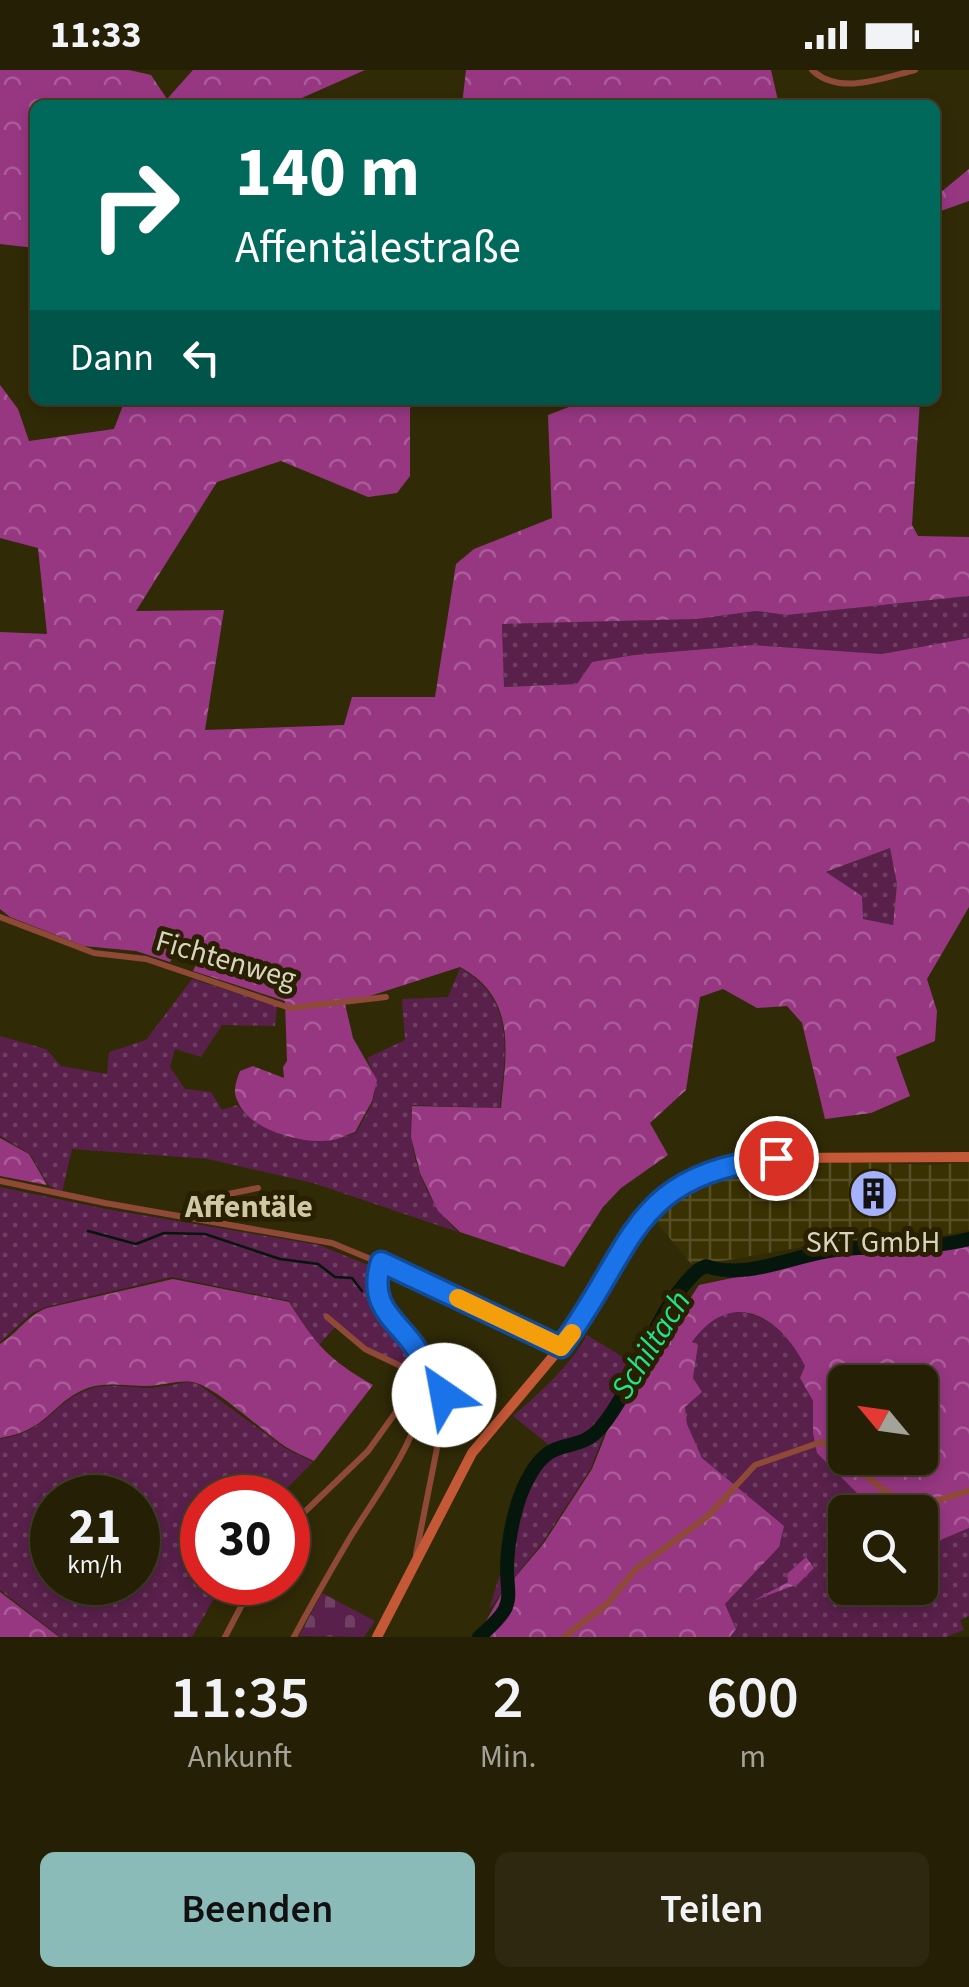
<!DOCTYPE html>
<html lang="de">
<head>
<meta charset="utf-8">
<style>
	:root { --surface:#252005; --page:#2d280f; --text:#f1f3f6; --muted:#a3a39a; --line:#423e27; --accent:#8bbbb9 }
	body { margin:0; font-family:"Source Sans 3",sans-serif; background:var(--page); color:var(--text); height:100vh; display:flex; flex-direction:column; font-size:38px; white-space:nowrap }
	* { box-sizing:border-box; margin:0 }
	p { font-size:32px; color:var(--muted) }
	.icon { flex:none; width:55px; height:55px; fill:none; stroke:currentColor; stroke-width:2; stroke-linecap:round; stroke-linejoin:round }
	.map { position:relative; height:1567px; overflow:hidden }
	.sheet { display:flex; flex-direction:column; background:var(--surface); flex:1 }
	.sheet>* { flex:none }
	.guide { position:absolute; left:30px; top:30px; width:910px; height:305px; border-radius:15px; box-shadow:0 5px 15px #0003,0 0 0 2px var(--line); background:#00695c; color:#fff; overflow:hidden }
	.needle { width:65px; rotate:299deg }
	.fabs { position:absolute; left:828px; top:1295px; display:grid; gap:20px }
	.fabs a { display:grid; place-items:center; width:110px; height:110px; border-radius:15px; background:var(--surface); box-shadow:0 5px 15px #0003,0 0 0 2px var(--line); font-size:50px }
	.speed { position:absolute; left:30px; top:1405px; display:flex; gap:20px; font-size:50px; font-weight:700; text-align:center }
	.speed>* { display:grid; place-content:center; width:130px; height:130px; border-radius:50%; background:var(--surface); box-shadow:0 5px 15px #0003,0 0 0 2px var(--line); line-height:1 }
	.speed small { font-size:25px; font-weight:400 }
	.speed .limit { border:15px solid #d22; background:#fff; color:#111 }
	.pin { position:absolute; display:grid; place-items:center; width:85px; height:85px; color:#fff; margin:-42px; border:5px solid #fff; border-radius:50%; box-shadow:0 2px 10px #0007 }
	.me { position:absolute; width:110px; margin:-55px; rotate:327deg; stroke-linejoin:round; filter:drop-shadow(0 0 8px #0008) }
	.turn { display:flex; align-items:center; gap:35px; height:210px; padding:0 40px; font-size:45px }
	.turn .icon { width:130px; height:130px; stroke-width:2.5 }
	.turn b { display:block; font-size:70px; line-height:85px }
	.then { display:flex; align-items:center; height:95px; padding:0 40px; background:#0003; gap:20px; font-size:38px }
	.eta { display:flex; justify-content:space-evenly; align-items:center; height:170px; text-align:center }
	.eta b { font-size:60px; font-weight:600; line-height:70px }
	.primary-button { display:flex; gap:20px; margin-top:auto; padding:20px 40px }
	.primary-button a { flex:1; height:115px; border-radius:15px; background:var(--accent); color:#111; font-size:40px; font-weight:600; line-height:115px; text-align:center }
	.primary-button a+a { background:var(--page); color:var(--text) }
	.status { display:flex; justify-content:space-between; align-items:center; height:70px; padding:0 50px; background:var(--surface); direction:ltr }
	.status svg { height:28px; fill:currentColor }
	.map>svg:first-child { display:block }
	.industrial { fill:url(#industrial-grid) }
	.grass { fill:url(#grass-dots); fill-rule:evenodd }
	.forest { fill:url(#forest-crowns); fill-rule:evenodd }
	.cemetery { fill:url(#cemetery-stones) }
	.lines { fill:none; stroke-linecap:round; stroke-linejoin:round }
	.stream { stroke:#05160c; stroke-width:2.5 }
	.river { stroke:#05160c; stroke-width:14 }
	.minor { stroke:#8e4a36; stroke-width:6 }
	.secondary { stroke:#c55837; stroke-width:10 }
	.route-casing { stroke:#114b97; stroke-width:25 }
	.route { stroke:#1a73e8; stroke-width:18 }
	.slow { stroke:#f59e0b; stroke-width:18 }
	.labels { text-anchor:middle; dominant-baseline:central; stroke-width:10; stroke-linejoin:round; paint-order:stroke }
	.street-label { font-size:30px; fill:#d8d4c1; stroke:#282000 }
	.poi-label { font-size:30px; fill:#d8d4c1; stroke:#282000 }
	.neighbourhood-label { font-size:32px; font-weight:bold; fill:#d0c8a2; stroke:#282000 }
	.water-label { font-size:32px; font-style:italic; fill:#1ee38f; stroke:#282000 }
</style>
</head>
<body>
<div class="status"><b>11:33</b><svg viewBox="0 0 49 12"><path d="M0 12V9h3v3zM5 12V6h3v6zM10 12V3h3v9zM15 12V0h3v12zM26 1h20v11H26zM47 4h2v5h-2z"/></svg></div>
<div class="map">
<svg width="969" height="1567" viewBox="0 0 969 1567">
	<defs>
		<pattern id="industrial-grid" width="8" height="8" patternUnits="userSpaceOnUse" patternTransform="scale(2.5)"><rect width="8" height="8" fill="#3a3102"/><path d="M0 4h8M4 0v8" fill="none" stroke="#564e25"/></pattern>
		<pattern id="grass-dots" width="8" height="8" patternUnits="userSpaceOnUse" patternTransform="scale(2.5)"><rect width="8" height="8" fill="#58204b"/><path d="M2 2h.1M6 6h.1" fill="none" stroke="#6f4063" stroke-width="1.8" stroke-linecap="round"/></pattern>
		<pattern id="forest-crowns" width="20" height="18" patternUnits="userSpaceOnUse" patternTransform="scale(2.5)"><rect width="20" height="18" fill="#973782"/><path d="M2 6a3 3 0 1 1 6 0M12 15a3 3 0 1 1 6 0" fill="none" stroke="#a95c97"/></pattern>
		<pattern id="cemetery-stones" width="16" height="16" patternUnits="userSpaceOnUse" patternTransform="scale(2.5)"><rect width="16" height="16" fill="#58204b"/><path d="M2 7V4a2 2 0 0 1 4 0v3zM10 15v-3a2 2 0 0 1 4 0v3z" fill="#6f4063"/></pattern>
	</defs>
	<rect width="100%" height="100%" fill="#312a07"/>
	<!-- industrial -->
	<polygon class="industrial" points="851,1092 935,1095 969,1092 969,1160 944,1165 837,1171 693,1196 652,1147 684,1119 722,1104 787,1094"/>
	<!-- grass -->
	<g class="grass">
		<polygon points="969,526 969,568 882,584 753,575 634,585 592,592 577,614 504,617 502,553 697,549 756,541 787,545"/>
		<polygon points="890,778 897,814 893,855 862,849 825,803"/>
		<path d="M460,898C517,930 505,982 500,1038L412,1035C406,1082 424,1129 458,1162L313,1113L208,1089L72,1079L62,1122L49,1116L30,1084L0,1066V966L46,979L61,996L107,1004L109,982L146,970L192,909L277,936L275,956L222,955L201,987L175,979L170,997L185,1019L211,1022L222,1040L237,1035C269,1070 313,1078 356,1063C373,1033 383,1021 367,988L405,970L402,929L448,927Z"/>
		<path d="M0,1117L106,1139L319,1175L368,1195C377,1209 371,1227 380,1242C392,1261 412,1273 421,1295L410,1299L360,1274L338,1254L319,1275L312,1270L289,1231L172,1207L46,1237L32,1243L0,1272Z"/>
		<path d="M734,1241C769,1244 790,1266 805,1296L800,1308L813,1331V1363L866,1432L900,1442H845V1518H920V1451L936,1472L969,1458V1546L960,1550L964,1560L946,1567H730L736,1558L725,1534L779,1477L783,1457L702,1388L687,1354L685,1337L701,1322L693,1308L698,1276L691,1273C703,1256 713,1246 734,1241Z"/>
		<path d="M587,1265L631,1292L591,1398L543,1472L489,1539L531,1407L555,1380L513,1346C542,1321 568,1298 587,1265Z"/>
		<path d="M188,1312L198,1314L285,1378L313,1392L278,1427L202,1428V1512L223,1513L192,1567H60L0,1520V1369C49,1361 52,1333 87,1320C107,1312 129,1318 149,1318C162,1317 176,1314 188,1312ZM52,1428H138V1512H52Z"/>
	</g>
	<!-- forest -->
	<g class="forest">
		<polygon points="0,0 129,0 151,5 167,29 193,0 365,0 286,35 35,35 35,178 0,174"/>
		<polygon points="466,0 771,0 779,35 462,35"/>
		<polygon points="969,99 969,131 935,143 935,127"/>
		<path d="M0,315L18,339L29,371L114,359L125,330H415L410,338V406L397,423L368,427L281,391L217,412L136,541L224,540L205,660L344,655L352,627H435L456,494L474,479L552,448L548,345L587,330H920L912,455L918,466L969,467V526L787,545L756,541L697,549L502,554L504,617L577,614L592,592L634,585L753,575L882,584L969,568V837L927,909L937,941L935,971L896,987L910,1026L871,1043L825,1049L802,953L787,936L757,938L723,919L700,927L686,1020L650,1053L668,1085L621,1118L603,1137L564,1197L460,1162L438,1141L420,1103L411,1067L412,1036L501,1038C506,983 518,928 460,897L345,934L353,968L377,1010L372,1031L355,1062C348,1064 340,1069 332,1070C304,1075 250,1061 238,1032C232,1021 236,1012 240,1001L253,996L284,1008L283,997L287,991L285,931L193,901L198,891L176,882L170,892L136,881L84,876L10,847L0,839V562L47,564L38,478L0,468ZM890,778L897,814L893,855L863,849L862,826L826,802Z"/>
		<polygon points="0,1068 29,1084 47,1115 0,1106"/>
		<path d="M969,1171V1458L936,1472L920,1451V1442H899L866,1432L817,1383L813,1363V1331L800,1308L805,1296C780,1245 731,1217 692,1272L698,1275L693,1308L702,1322L685,1337L687,1354L702,1388L784,1456L779,1477L725,1534L736,1559L730,1567H477L502,1523L544,1473L592,1399L635,1291L650,1273L665,1267L699,1215L868,1179L949,1175ZM845,1312H920V1388H845Z"/>
		<path d="M173,1209L289,1232C315,1274 329,1290 373,1315L314,1391C305,1387 295,1382 286,1377C264,1363 213,1314 192,1312C177,1310 161,1316 146,1316C126,1316 104,1311 85,1319C50,1334 49,1360 0,1368V1274C18,1263 26,1246 47,1238Z"/>
		<polygon points="806,1487 814,1498 798,1514 753,1531 788,1512 787,1504"/>
		<polygon points="0,1522 59,1567 0,1567"/>
	</g>
	<!-- cemetery -->
	<polygon class="cemetery" points="322,1523 375,1551 364,1567 299,1566"/>
	<g class="lines">
		<!-- stream -->
		<polyline class="stream" points="88,1161 136,1174 164,1163 205,1164 280,1189 318,1194 335,1207 352,1208 362,1221"/>
		<!-- river -->
		<path class="river" d="M479,1567C488,1559 499,1550 505,1539C511,1527 507,1514 507,1501C507,1472 515,1430 530,1405C554,1362 577,1387 602,1356C640,1309 652,1242 698,1200L706,1196C745,1210 790,1187 828,1181C875,1173 924,1181 969,1169"/>
		<!-- minor -->
		<g class="minor">
			<path d="M812,0C839,26 883,8 915,0"/>
			<polyline points="0,847 94,883 146,889 290,938 386,927"/>
			<polyline points="0,1111 105,1133 332,1173 419,1209 560,1276"/>
			<polyline points="188,1148 190,1139 199,1130 258,1118"/>
			<polyline points="327,1247 365,1279 411,1301 434,1306 441,1314 445,1338 416,1484"/>
			<path d="M847,1388C865,1405 895,1436 922,1434C937,1432 954,1425 969,1421"/>
			<polyline points="288,1458 368,1381 424,1303"/>
			<polyline points="225,1567 254,1512"/>
			<path d="M294,1567C312,1533 331,1500 351,1466C377,1424 427,1359 425,1307C423,1257 363,1252 381,1192"/>
			<polyline points="564,1567 607,1534 636,1499 708,1446 755,1395 821,1372 836,1377 845,1385"/>
		</g>
		<!-- secondary -->
		<polyline class="secondary" points="377,1567 472,1383 561,1277 582,1249 637,1156 664,1126 697,1105 741,1092 776,1088 969,1087"/>
	</g>
	<g class="lines">
		<defs>
			<path id="route" d="M444,1325L434,1306L425,1302C417,1255 363,1249 381,1192L561,1277C637,1175 629,1105 776,1088"/>
		</defs>
		<!-- route casing -->
		<use href="#route" class="route-casing"/>
		<!-- route -->
		<use href="#route" class="route"/>
		<!-- slow -->
		<polyline class="slow" points="458,1228 561,1277 572,1263"/>
	</g>
	<!-- icons -->
	<defs>
		<symbol id="building-disc" viewBox="-11 -11 22 22"><circle r="9.5" fill="#a6b1fc" stroke="#282000"/><path d="M-4-6H4V6H1V3H-1V6H-4ZM-2.5-4.3h1.7v1.8h-1.7ZM.8-4.3h1.7v1.8H.8ZM-2.5-1h1.7V.8h-1.7ZM.8-1h1.7V.8H.8Z" fill="#111"/></symbol>
	</defs>
	<g fill-rule="evenodd">
		<use href="#building-disc" x="846" y="1096" width="55" height="55"/>
	</g>
	<g class="labels">
		<!-- street labels -->
		<g class="street-label">
			<text transform="translate(226 890) rotate(16)">Fichtenweg</text>
		</g>
		<!-- poi labels -->
		<g class="poi-label">
			<text x="873" y="1172">SKT GmbH</text>
		</g>
		<!-- neighbourhood labels -->
		<g class="neighbourhood-label">
			<text x="249" y="1137">Affentäle</text>
		</g>
		<!-- water labels -->
		<g class="water-label">
			<text transform="translate(651 1275) rotate(-58)">Schiltach</text>
		</g>
	</g>
</svg>
<div class="fabs">
<a><svg class="needle" viewBox="-14 -14 28 28"><path d="M0-13l5 13h-10z" fill="#e53935"/><path d="M0 13l5-13h-10z" fill="#a3a39a"/></svg></a>
<a><svg class="icon" aria-label="search" viewBox="0 0 24 24"><circle cx="10" cy="10" r="6"/><path d="M15 15l6 6"/></svg></a>
</div>
<div class="speed"><div>21<small>km/h</small></div><div class="limit">30</div></div>
<div class="pin" style="left:776px;top:1088px;background:#d93025"><svg class="icon" aria-label="arrive" viewBox="0 0 24 24"><path d="M6 21V4h12l-3 4 3 4H6"/></svg></div>
<svg class="me" style="left:444px;top:1325px" viewBox="-20 -20 40 40"><circle r="19" fill="#fff"/><path d="M0-13L10 11 0 6-10 11z" fill="#1a73e8"/></svg>
<div class="guide">
<div class="turn"><svg class="icon" aria-label="right" viewBox="0 0 24 24"><path d="M7 20v-9h11M14 6l5 5-5 5"/></svg><div><b>140 m</b>Affentälestraße</div></div>
<div class="then">Dann<svg class="icon" aria-label="left" viewBox="0 0 24 24"><path d="M17 20v-9H6M10 6l-5 5 5 5"/></svg></div>
</div>
</div>
<section class="sheet">
<div class="eta">
<div><b>11:35</b><p>Ankunft</p></div>
<div><b>2</b><p>Min.</p></div>
<div><b>600</b><p>m</p></div>
</div>
<div class="primary-button"><a>Beenden</a><a>Teilen</a></div>
</section>
</body>
</html>
